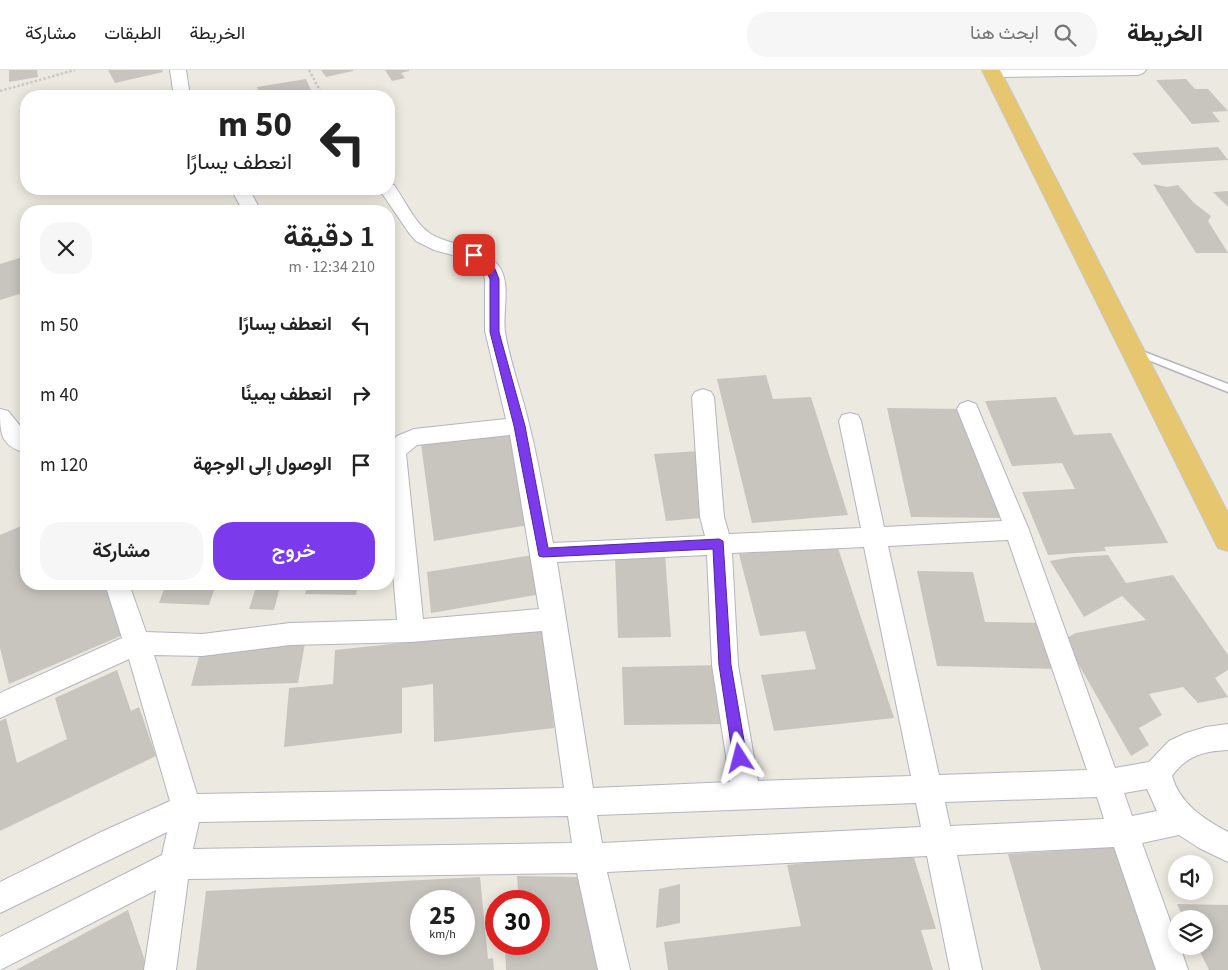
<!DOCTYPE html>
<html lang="ar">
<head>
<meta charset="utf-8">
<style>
	:root { --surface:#fff; --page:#f6f6f6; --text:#222; --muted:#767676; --line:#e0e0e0; --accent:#7c3aed }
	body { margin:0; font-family:"Source Sans 3",Vazirmatn,sans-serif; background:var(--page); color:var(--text); direction:rtl; height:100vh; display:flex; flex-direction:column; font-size:19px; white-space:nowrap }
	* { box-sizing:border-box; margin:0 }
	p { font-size:16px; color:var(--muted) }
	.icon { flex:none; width:28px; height:28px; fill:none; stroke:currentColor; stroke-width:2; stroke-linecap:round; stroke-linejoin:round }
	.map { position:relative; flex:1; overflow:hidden; direction:ltr }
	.sheet { position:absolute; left:20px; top:135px; width:375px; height:385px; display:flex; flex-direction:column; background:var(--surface); border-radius:20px; box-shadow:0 2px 12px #0003; direction:rtl }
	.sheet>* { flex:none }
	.guide { position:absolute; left:20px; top:20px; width:375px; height:105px; border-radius:20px; box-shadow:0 2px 12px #0003; direction:rtl; background:#fff; color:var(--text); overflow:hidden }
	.controls { position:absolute; left:1168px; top:785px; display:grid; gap:10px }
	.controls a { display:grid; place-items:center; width:45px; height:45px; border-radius:50%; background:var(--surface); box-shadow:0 2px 12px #0003; font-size:25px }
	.speed { position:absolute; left:410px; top:820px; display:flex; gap:10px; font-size:25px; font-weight:700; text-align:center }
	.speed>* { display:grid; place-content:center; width:65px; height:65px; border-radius:50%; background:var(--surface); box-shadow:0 2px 12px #0003; line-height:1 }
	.speed small { font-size:12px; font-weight:400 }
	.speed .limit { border:8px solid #d22; background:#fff; color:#111 }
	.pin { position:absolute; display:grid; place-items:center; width:42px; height:42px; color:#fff; margin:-21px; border-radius:10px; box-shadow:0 2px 8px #0006 }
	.me { position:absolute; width:55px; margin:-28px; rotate:351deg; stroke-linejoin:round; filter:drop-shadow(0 0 4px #0008) }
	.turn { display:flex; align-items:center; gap:18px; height:105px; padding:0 20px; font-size:22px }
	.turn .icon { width:65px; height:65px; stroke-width:2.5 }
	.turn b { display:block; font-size:35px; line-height:42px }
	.round { display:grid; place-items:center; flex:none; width:52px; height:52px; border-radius:20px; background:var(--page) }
	.headline { display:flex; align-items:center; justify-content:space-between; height:85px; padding:0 20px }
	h1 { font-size:30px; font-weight:600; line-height:38px }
	.button { display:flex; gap:10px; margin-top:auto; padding:10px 20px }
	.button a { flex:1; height:58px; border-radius:20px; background:var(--accent); color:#fff; font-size:20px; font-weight:600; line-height:58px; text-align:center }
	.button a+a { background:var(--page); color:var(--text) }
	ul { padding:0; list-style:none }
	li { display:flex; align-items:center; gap:15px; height:70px; padding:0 20px }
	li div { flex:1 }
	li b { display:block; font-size:19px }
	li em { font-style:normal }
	header { display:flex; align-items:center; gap:30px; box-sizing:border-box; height:70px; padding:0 25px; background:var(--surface); border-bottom:1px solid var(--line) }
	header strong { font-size:24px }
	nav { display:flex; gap:28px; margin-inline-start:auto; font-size:18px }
	.search { width:350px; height:45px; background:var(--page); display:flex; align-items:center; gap:12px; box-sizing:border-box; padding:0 18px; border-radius:20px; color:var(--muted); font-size:19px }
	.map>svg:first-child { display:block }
	.building { fill:#c8c5bf; fill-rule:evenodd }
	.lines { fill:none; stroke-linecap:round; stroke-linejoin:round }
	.service-casing { stroke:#b4b4be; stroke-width:3 }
	.minor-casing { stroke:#b4b4be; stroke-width:2 }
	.trunk-casing { stroke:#c8c8c8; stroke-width:2 }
	.path { stroke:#c8c8c8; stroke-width:2.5; stroke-dasharray:2.5 2; stroke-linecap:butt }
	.service { fill:#fff; fill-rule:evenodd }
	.minor { fill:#fff; fill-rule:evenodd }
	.trunk { fill:#e6c66e; fill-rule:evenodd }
	.route { fill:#7c3aed; stroke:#51269a }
</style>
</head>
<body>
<header>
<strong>الخريطة</strong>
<div class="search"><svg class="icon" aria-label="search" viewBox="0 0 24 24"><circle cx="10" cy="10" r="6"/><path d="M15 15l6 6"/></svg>ابحث هنا</div>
<nav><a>الخريطة</a><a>الطبقات</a><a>مشاركة</a></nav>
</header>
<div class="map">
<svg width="1228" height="900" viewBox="0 0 1228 900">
	<rect width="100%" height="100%" fill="#ece9e0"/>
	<!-- building -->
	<g class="building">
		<polygon points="9,0 37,0 38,7 9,12"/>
		<polygon points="108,0 162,0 163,2 115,13"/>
		<polygon points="321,0 353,0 353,1 326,7"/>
		<polygon points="385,0 409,0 409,1 401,3 405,8 392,11"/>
		<polygon points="306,9 311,20 279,26 260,26 257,17"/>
		<polygon points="1186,9 1195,19 1208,19 1228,41 1212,42 1220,52 1192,54 1156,10"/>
		<polygon points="1218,77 1228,90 1142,95 1132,83"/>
		<polygon points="1153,114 1167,117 1178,115 1194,133 1211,146 1208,151 1228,183 1196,183"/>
		<polygon points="1228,121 1228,137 1213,122"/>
		<polygon points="26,186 26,222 0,230 0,194"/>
		<polygon points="766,305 773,329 811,327 848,445 752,453 717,309"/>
		<polygon points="1056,327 1074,365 1111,363 1168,473 1104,477 1106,481 1048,485 1022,422 1075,419 1062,393 1012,396 985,331"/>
		<polygon points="887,338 968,339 1000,448 911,447"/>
		<polygon points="513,360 534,454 434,471 421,374"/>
		<polygon points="698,381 712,447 666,451 654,384"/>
		<polygon points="26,454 26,514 105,514 123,565 9,614 0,578 0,465"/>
		<polygon points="837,475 894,648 774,661 761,605 816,599 805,561 760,566 739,484"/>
		<polygon points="539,484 547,523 431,543 427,502"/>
		<polygon points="665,484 671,567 618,568 615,485"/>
		<polygon points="1108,485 1126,513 1173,505 1228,585 1228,600 1215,608 1228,627 1198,633 1183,617 1149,624 1162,645 1139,658 1149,675 1131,686 1064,569 1076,563 1146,550 1122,526 1084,547 1050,491 1072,487"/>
		<polygon points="917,501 973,502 985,552 1046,553 1059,599 937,596"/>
		<polygon points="166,514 216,514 209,535 159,533"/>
		<polygon points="257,514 281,514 274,540 249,539"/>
		<polygon points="308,514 358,514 356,525 305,524"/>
		<polygon points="544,558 554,658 434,672 433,614 402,618 402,663 284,677 289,618 333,614 335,580"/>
		<polygon points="305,573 298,613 191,616 202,575"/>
		<polygon points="725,595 731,654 624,655 622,597"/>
		<polygon points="117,600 131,641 139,637 156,686 0,761 0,651 6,648 17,693 67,669 55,628"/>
		<polygon points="1115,777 1157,900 1041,900 1008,784"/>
		<polygon points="912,781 936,859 921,860 933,900 668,900 664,872 801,856 787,795"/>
		<polygon points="517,806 579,807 604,900 506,900 505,875 539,874 539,831 519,831"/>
		<path d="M480,807L488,889L493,888L494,900H196L206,821ZM421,831H464V874H421Z"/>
		<polygon points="680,814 680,853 656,858 659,819"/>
		<polygon points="1177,834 1228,835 1228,900 1209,900 1197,876 1204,876 1204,849 1184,849"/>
		<polygon points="128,840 148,900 16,900"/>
	</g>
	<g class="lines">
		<defs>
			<polygon id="service" points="1134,278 1228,314 1228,322 1131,283 1129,281"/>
			<g id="minor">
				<polygon points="170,0 186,0 189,20 193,26 177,26 173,20"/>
				<polygon points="986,0 1146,0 1143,3 1138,5 992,7 987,5 984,2"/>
				<path d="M389,114L394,115C405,130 415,154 431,164C452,177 482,174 498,195C512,213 502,241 505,262C510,293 522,323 529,354C539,393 545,433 553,473L705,466L700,447L692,327L695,322L703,319L711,322L714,327L724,447L729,464L861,458L839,351L842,345L850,343L858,345L861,351L884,457L1002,451L957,339L960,334L968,331L976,334L1029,460L1115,698L1149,692L1169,671L1186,663L1206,657L1228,654V680C1204,681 1186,686 1172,706C1180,734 1204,749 1228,762V792L1199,778L1179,765L1142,773L1176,867V876H1180L1188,900H1156L1114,777L957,785L982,900H950L927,786L607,802L630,900H598L577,803L188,809L176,900H144L156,820L0,900V867L162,785L167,762L0,843V812L101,762L170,731L129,589L0,648V623L122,568L105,514H129L146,562L202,564L290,553L397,550L389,457V375L397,366L414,359L506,349L485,261V209L482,201L476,194L467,189L434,180L416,171L409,163L379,119H389ZM510,365L539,539L423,549L406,384L417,375ZM1008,470L1087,700L939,705L888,476ZM864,477L911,706L758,711L738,595L732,483ZM707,485L712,595L730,712L593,718L557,492ZM542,561L564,718L197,724L154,585L202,586L290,575L411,572ZM1147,719L1157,741L1132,746L1124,723ZM1097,727L1104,749L950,756L945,732ZM916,733L921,757L602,773L597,745ZM568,746L572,773L193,779L199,752Z"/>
				<polygon points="231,119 249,119 261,141 243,141"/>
				<path d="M0,339L8,341L26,363V383C0,376 0,363 0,339Z"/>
			</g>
			<polygon id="trunk" points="982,0 1000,0 1228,443 1228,481 1218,478 1214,470"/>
		</defs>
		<!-- service casing -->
		<use href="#service" class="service-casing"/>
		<!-- minor casing -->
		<use href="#minor" class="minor-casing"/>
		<!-- trunk casing -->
		<use href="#trunk" class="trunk-casing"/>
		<!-- path -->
		<g class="path">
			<polyline points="309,0 323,26"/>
			<polyline points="0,21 75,0"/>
		</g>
		<!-- service -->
		<use href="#service" class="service"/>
		<!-- minor -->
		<use href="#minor" class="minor"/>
		<!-- trunk -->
		<use href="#trunk" class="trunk"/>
	</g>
	<!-- route -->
	<polygon class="route" points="474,182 486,188 495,199 499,209 499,262 525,356 548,478 719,469 723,471 731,595 747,688 745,692 740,694 735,692 733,688 719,595 713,479 543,487 539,486 514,356 490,262 490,209 486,200 480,192 470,185"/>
</svg>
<div class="controls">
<a><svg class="icon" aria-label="sound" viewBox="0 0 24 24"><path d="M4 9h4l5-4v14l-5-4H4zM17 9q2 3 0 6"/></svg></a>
<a><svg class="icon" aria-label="layers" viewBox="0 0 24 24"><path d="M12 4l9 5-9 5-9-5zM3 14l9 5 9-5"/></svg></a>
</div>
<div class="speed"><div>25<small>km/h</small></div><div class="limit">30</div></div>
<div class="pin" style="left:474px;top:185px;background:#d93025"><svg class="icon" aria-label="arrive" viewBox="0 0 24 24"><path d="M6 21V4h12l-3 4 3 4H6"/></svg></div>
<svg class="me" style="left:740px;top:688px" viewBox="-20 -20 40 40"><path d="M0-17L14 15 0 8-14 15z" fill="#7c3aed" stroke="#fff" stroke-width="4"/></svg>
<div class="guide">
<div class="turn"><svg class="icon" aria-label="left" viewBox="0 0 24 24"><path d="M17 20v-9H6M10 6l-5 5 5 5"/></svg><div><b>50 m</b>انعطف يسارًا</div></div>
</div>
<section class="sheet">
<div class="headline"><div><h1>1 دقيقة</h1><p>210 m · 12:34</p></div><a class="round"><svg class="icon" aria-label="close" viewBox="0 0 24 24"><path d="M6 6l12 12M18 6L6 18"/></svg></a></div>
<ul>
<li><svg class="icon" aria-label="left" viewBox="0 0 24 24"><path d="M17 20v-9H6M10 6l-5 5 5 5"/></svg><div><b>انعطف يسارًا</b></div><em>50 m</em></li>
<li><svg class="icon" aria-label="right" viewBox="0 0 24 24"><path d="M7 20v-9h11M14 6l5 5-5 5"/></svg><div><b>انعطف يمينًا</b></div><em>40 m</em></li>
<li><svg class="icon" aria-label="arrive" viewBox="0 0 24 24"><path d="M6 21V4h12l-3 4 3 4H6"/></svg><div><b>الوصول إلى الوجهة</b></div><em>120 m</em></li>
</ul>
<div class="button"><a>خروج</a><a>مشاركة</a></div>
</section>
</div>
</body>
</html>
